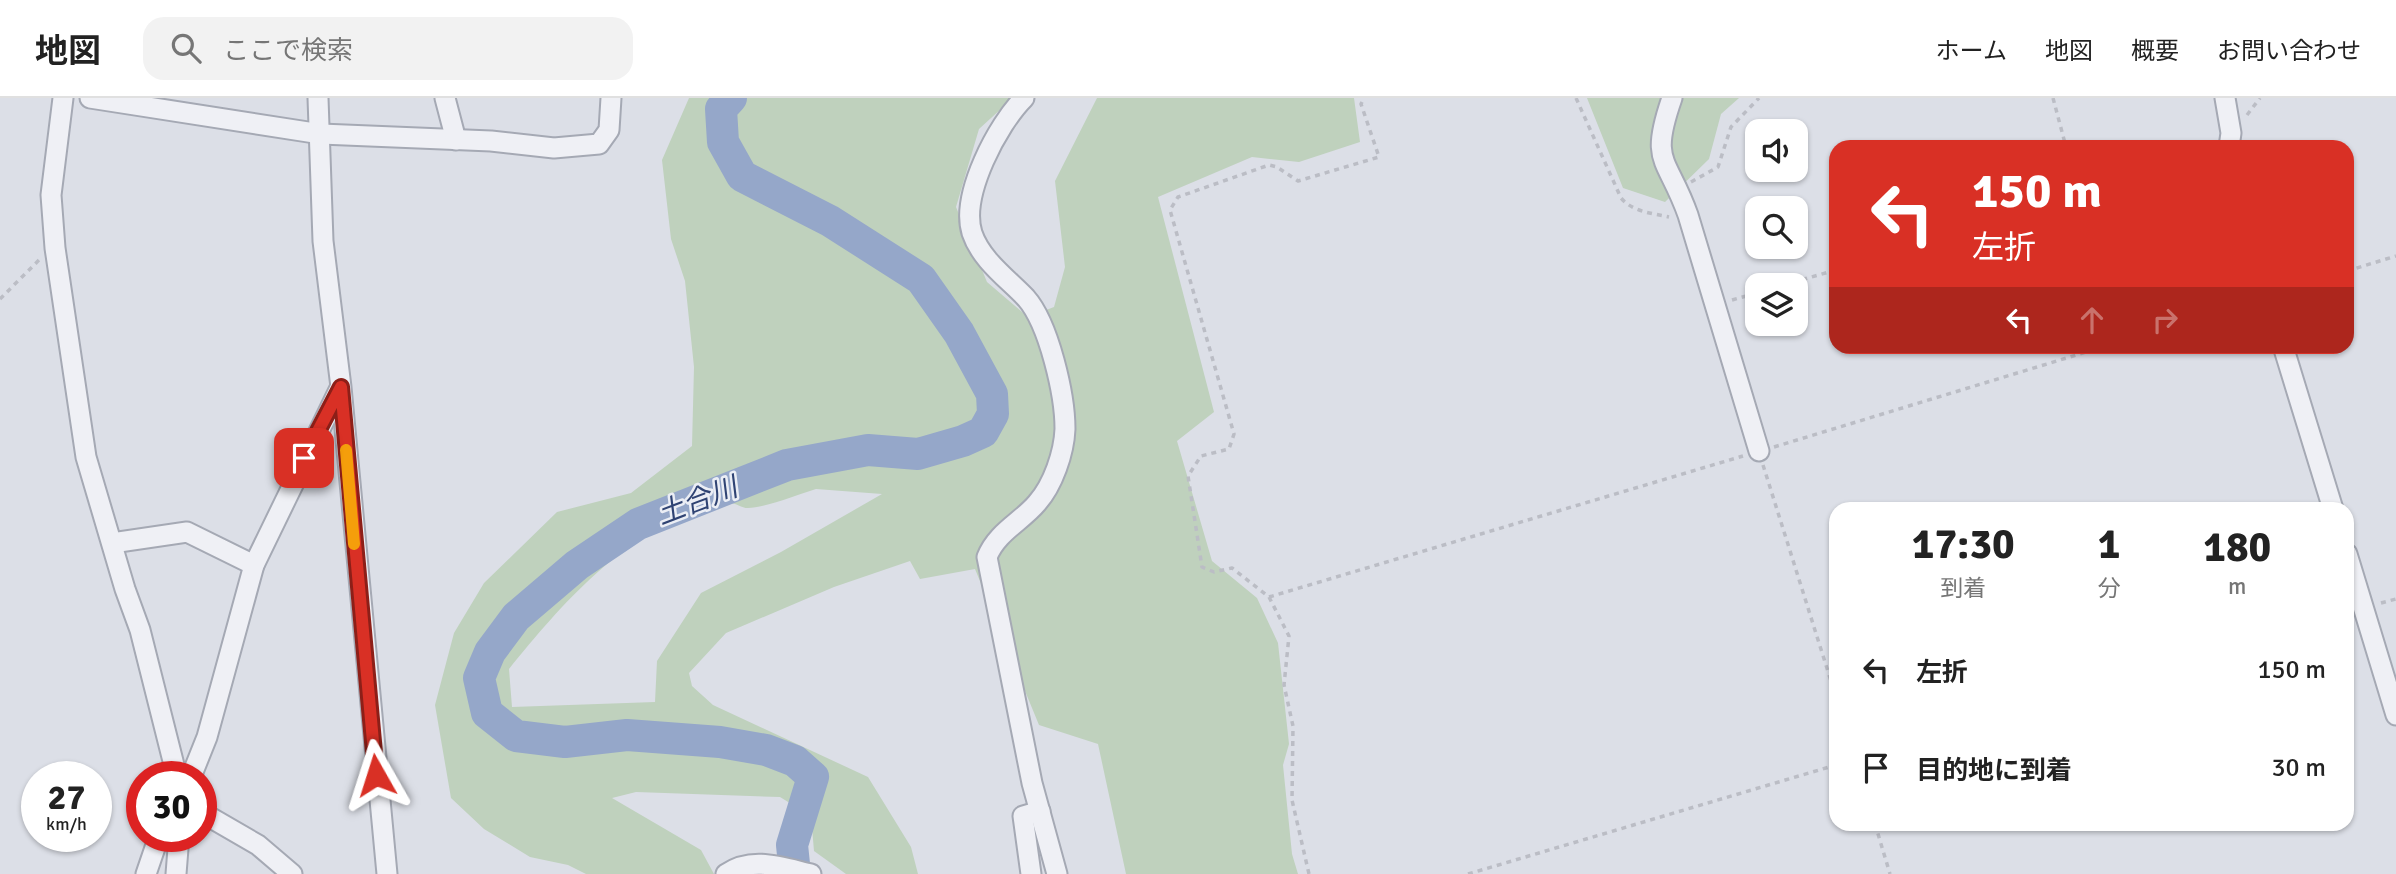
<!DOCTYPE html>
<html lang="ja">
<head>
<meta charset="utf-8">
<style>
	:root { --surface:#fff; --page:#f2f2f2; --text:#222; --muted:#767676; --line:#e0e0e0 }
	body { margin:0; font-family:Signika,"Noto Sans JP",sans-serif; background:var(--page); color:var(--text); height:100vh; display:flex; flex-direction:column; font-size:26px; white-space:nowrap }
	* { box-sizing:border-box; margin:0 }
	p { font-size:23px; color:var(--muted) }
	.icon { flex:none; width:38px; height:38px; fill:none; stroke:currentColor; stroke-width:2; stroke-linecap:round; stroke-linejoin:round }
	.map { position:relative; flex:1; overflow:hidden }
	.panel { position:absolute; left:1829px; top:404px; width:525px; height:329px; display:flex; flex-direction:column; background:var(--surface); border-radius:21px; box-shadow:0 2px 5px #0004 }
	.panel>* { flex:none }
	.hud { position:absolute; left:1829px; top:42px; width:525px; height:214px; border-radius:21px; box-shadow:0 2px 5px #0004; background:#d93025; color:#fff; overflow:hidden }
	.tools { position:absolute; left:1745px; top:21px; display:grid; gap:14px }
	.tools a { display:grid; place-items:center; width:63px; height:63px; border-radius:14px; background:var(--surface); box-shadow:0 2px 5px #0004; font-size:35px }
	.speed { position:absolute; left:21px; top:663px; display:flex; gap:14px; font-size:35px; font-weight:700; text-align:center }
	.speed>* { display:grid; place-content:center; width:91px; height:91px; border-radius:50%; background:var(--surface); box-shadow:0 2px 5px #0004; line-height:1 }
	.speed small { font-size:18px; font-weight:400 }
	.speed .limit { border:10px solid #d22; background:#fff; color:#111 }
	.pin { position:absolute; display:grid; place-items:center; width:60px; height:60px; color:#fff; margin:-30px; border-radius:14px; box-shadow:0 4px 10px #0006 }
	.me { position:absolute; width:77px; margin:-38px; rotate:354deg; stroke-linejoin:round; filter:drop-shadow(0 0 5px #0008) }
	.turn { display:flex; align-items:center; gap:24px; height:147px; padding:0 28px; font-size:32px }
	.turn .icon { width:91px; height:91px; stroke-width:2.5 }
	.turn b { display:block; font-size:49px; line-height:60px }
	.lanes { display:flex; align-items:center; height:66px; padding:0 28px; background:#0003; justify-content:center; gap:35px; direction:ltr }
	.lanes .off { opacity:.35 }
	.eta { display:flex; justify-content:space-evenly; align-items:center; height:119px; text-align:center }
	.eta b { font-size:42px; font-weight:800; line-height:49px }
	ul { padding:0; list-style:none }
	li { display:flex; align-items:center; gap:21px; height:98px; padding:0 28px }
	li div { flex:1 }
	li b { display:block; font-size:26px }
	li em { font-style:normal }
	header { display:flex; align-items:center; gap:42px; box-sizing:border-box; height:98px; padding:0 35px; background:var(--surface); border-bottom:2px solid var(--line) }
	header strong { font-size:33px }
	nav { display:flex; gap:38px; margin-inline-start:auto; font-size:24px }
	.search { width:490px; height:63px; background:var(--page); display:flex; align-items:center; gap:18px; box-sizing:border-box; padding:0 24px; border-radius:21px; color:var(--muted); font-size:26px }
	.map>svg:first-child { display:block }
	.green { fill:#bfd1bd; fill-rule:evenodd }
	.lines { fill:none; stroke-linecap:round; stroke-linejoin:round }
	.river { stroke:#95a7c9; stroke-width:32 }
	.minor-casing { stroke:#a5a9b4; stroke-width:23 }
	.path { stroke:#bbbdc5; stroke-width:3.5; stroke-dasharray:5 5; stroke-linecap:butt }
	.minor { stroke:#eff0f5; stroke-width:19 }
	.route-casing { stroke:#8d1f18; stroke-width:18 }
	.route { stroke:#d93025; stroke-width:12 }
	.slow { stroke:#f59e0b; stroke-width:12 }
	.labels { text-anchor:middle; dominant-baseline:central; stroke-width:5; stroke-linejoin:round; paint-order:stroke }
	.water-label { font-size:28px; font-style:italic; fill:#2f4373; stroke:#ebeef5 }
</style>
</head>
<body>
<header>
<strong>地図</strong>
<div class="search"><svg class="icon" aria-label="search" viewBox="0 0 24 24"><circle cx="10" cy="10" r="6"/><path d="M15 15l6 6"/></svg>ここで検索</div>
<nav><a>ホーム</a><a>地図</a><a>概要</a><a>お問い合わせ</a></nav>
</header>
<div class="map">
<svg width="2396" height="776" viewBox="0 0 2396 776">
	<rect width="100%" height="100%" fill="#dcdfe7"/>
	<!-- green -->
	<g class="green">
		<path d="M689,0H1013L979,31L956,109L987,184L1028,219L1054,209L1065,169L1055,83L1097,0H1354L1360,44L1299,64L1252,59L1158,99L1214,314L1177,343L1212,463L1257,500L1278,545L1289,646L1283,667L1292,756L1298,776H1126L1098,646L1039,627L975,471L920,481L910,463L834,489L726,535L689,575L692,588L713,607L868,679L911,749L918,776H846L814,753L811,718L780,699L636,694L612,700L701,752L714,776H586L568,767L530,759L484,731L451,700L435,607L454,535L484,485L557,414L631,395L692,348L694,269L685,183L671,141L662,62ZM816,391L882,396L781,454L701,495L657,563L655,604L512,609L509,571C565,502 634,422 728,405C735,404 741,410 748,410C765,410 799,396 816,391Z"/>
		<polygon points="1587,0 1739,0 1721,16 1709,61 1665,104 1623,90"/>
	</g>
	<g class="lines">
		<!-- river -->
		<polyline class="river" points="731,0 721,11 723,44 742,78 830,123 921,181 959,235 992,296 993,316 983,334 963,343 918,356 868,352 787,367 638,426 577,467 516,519 490,554 479,580 487,615 516,638 565,644 627,637 720,644 766,652 795,663 813,679 792,747 795,776"/>
		<defs>
			<g id="minor">
				<polyline points="63,0 51,97 55,150 86,359 125,491 140,532 177,679"/>
				<polyline points="90,0 321,36 491,43 554,50 599,46 609,32 611,0"/>
				<polyline points="318,0 323,143 341,289 387,776"/>
				<polyline points="445,0 456,42"/>
				<path d="M1024,0C998,26 960,97 972,135C981,162 1008,181 1026,200C1049,226 1065,297 1065,331C1064,355 1053,387 1037,405C1021,424 997,434 987,459L1032,685L1057,776"/>
				<path d="M1672,0C1649,66 1667,58 1688,117L1759,353"/>
				<polyline points="2225,0 2231,35 2229,49"/>
				<polyline points="2283,248 2333,411"/>
				<polyline points="112,445 187,434 254,467"/>
				<polyline points="2347,456 2396,617"/>
				<polyline points="191,679 207,639 254,467 340,290"/>
				<polyline points="201,714 258,747 292,776"/>
				<polyline points="146,776 159,738"/>
				<polyline points="176,776 179,738"/>
				<path d="M726,776C752,758 781,769 811,776"/>
				<polyline points="1031,776 1023,718 1040,713"/>
			</g>
		</defs>
		<!-- minor casing -->
		<use href="#minor" class="minor-casing"/>
		<!-- path -->
		<g class="path">
			<path d="M1576,0L1621,100C1633,114 1651,115 1669,119"/>
			<polyline points="2053,0 2066,49"/>
			<polyline points="2247,17 2260,0"/>
			<polyline points="1691,84 1718,69 1731,29 1759,0"/>
			<polyline points="2347,173 2396,158"/>
			<polyline points="1783,187 1836,172"/>
			<polyline points="0,201 40,161"/>
			<polyline points="1732,202 1757,195"/>
			<polyline points="1774,349 2106,248"/>
			<polyline points="1763,367 1836,599"/>
			<polyline points="1269,499 1743,358"/>
			<polyline points="2381,505 2396,501"/>
			<polyline points="1875,726 1890,776"/>
			<polyline points="1309,776 1292,702 1293,628 1284,587 1289,538 1269,499 1232,470 1214,474 1202,469 1188,378 1201,358 1229,351 1234,336 1170,112 1178,99 1269,67 1277,69 1298,83 1379,59 1361,6 1364,0"/>
			<polyline points="1468,776 1836,667"/>
		</g>
		<!-- minor -->
		<use href="#minor" class="minor"/>
	</g>
	<g class="lines">
		<defs>
			<polyline id="route" points="304,360 341,289 376,677"/>
		</defs>
		<!-- route casing -->
		<use href="#route" class="route-casing"/>
		<!-- route -->
		<use href="#route" class="route"/>
		<!-- slow -->
		<polyline class="slow" points="346,352 354,446"/>
	</g>
	<g class="labels">
		<!-- water labels -->
		<g class="water-label">
			<text transform="translate(697 403) rotate(-21)">土合川</text>
		</g>
	</g>
</svg>
<div class="tools">
<a><svg class="icon" aria-label="sound" viewBox="0 0 24 24"><path d="M4 9h4l5-4v14l-5-4H4zM17 9q2 3 0 6"/></svg></a>
<a><svg class="icon" aria-label="search" viewBox="0 0 24 24"><circle cx="10" cy="10" r="6"/><path d="M15 15l6 6"/></svg></a>
<a><svg class="icon" aria-label="layers" viewBox="0 0 24 24"><path d="M12 4l9 5-9 5-9-5zM3 14l9 5 9-5"/></svg></a>
</div>
<div class="speed"><div>27<small>km/h</small></div><div class="limit">30</div></div>
<div class="pin" style="left:304px;top:360px;background:#d93025"><svg class="icon" aria-label="arrive" viewBox="0 0 24 24"><path d="M6 21V4h12l-3 4 3 4H6"/></svg></div>
<svg class="me" style="left:376px;top:677px" viewBox="-20 -20 40 40"><path d="M0-17L14 15 0 8-14 15z" fill="#d93025" stroke="#fff" stroke-width="4"/></svg>
<div class="hud">
<div class="turn"><svg class="icon" aria-label="left" viewBox="0 0 24 24"><path d="M17 20v-9H6M10 6l-5 5 5 5"/></svg><div><b>150 m</b>左折</div></div>
<div class="lanes"><svg class="icon" aria-label="left" viewBox="0 0 24 24"><path d="M17 20v-9H6M10 6l-5 5 5 5"/></svg><svg class="icon off" aria-label="ahead" viewBox="0 0 24 24"><path d="M12 20V5M6 11l6-6 6 6"/></svg><svg class="icon off" aria-label="right" viewBox="0 0 24 24"><path d="M7 20v-9h11M14 6l5 5-5 5"/></svg></div>
</div>
<section class="panel">
<div class="eta">
<div><b>17:30</b><p>到着</p></div>
<div><b>1</b><p>分</p></div>
<div><b>180</b><p>m</p></div>
</div>
<ul>
<li><svg class="icon" aria-label="left" viewBox="0 0 24 24"><path d="M17 20v-9H6M10 6l-5 5 5 5"/></svg><div><b>左折</b></div><em>150 m</em></li>
<li><svg class="icon" aria-label="arrive" viewBox="0 0 24 24"><path d="M6 21V4h12l-3 4 3 4H6"/></svg><div><b>目的地に到着</b></div><em>30 m</em></li>
</ul>
</section>
</div>
</body>
</html>
